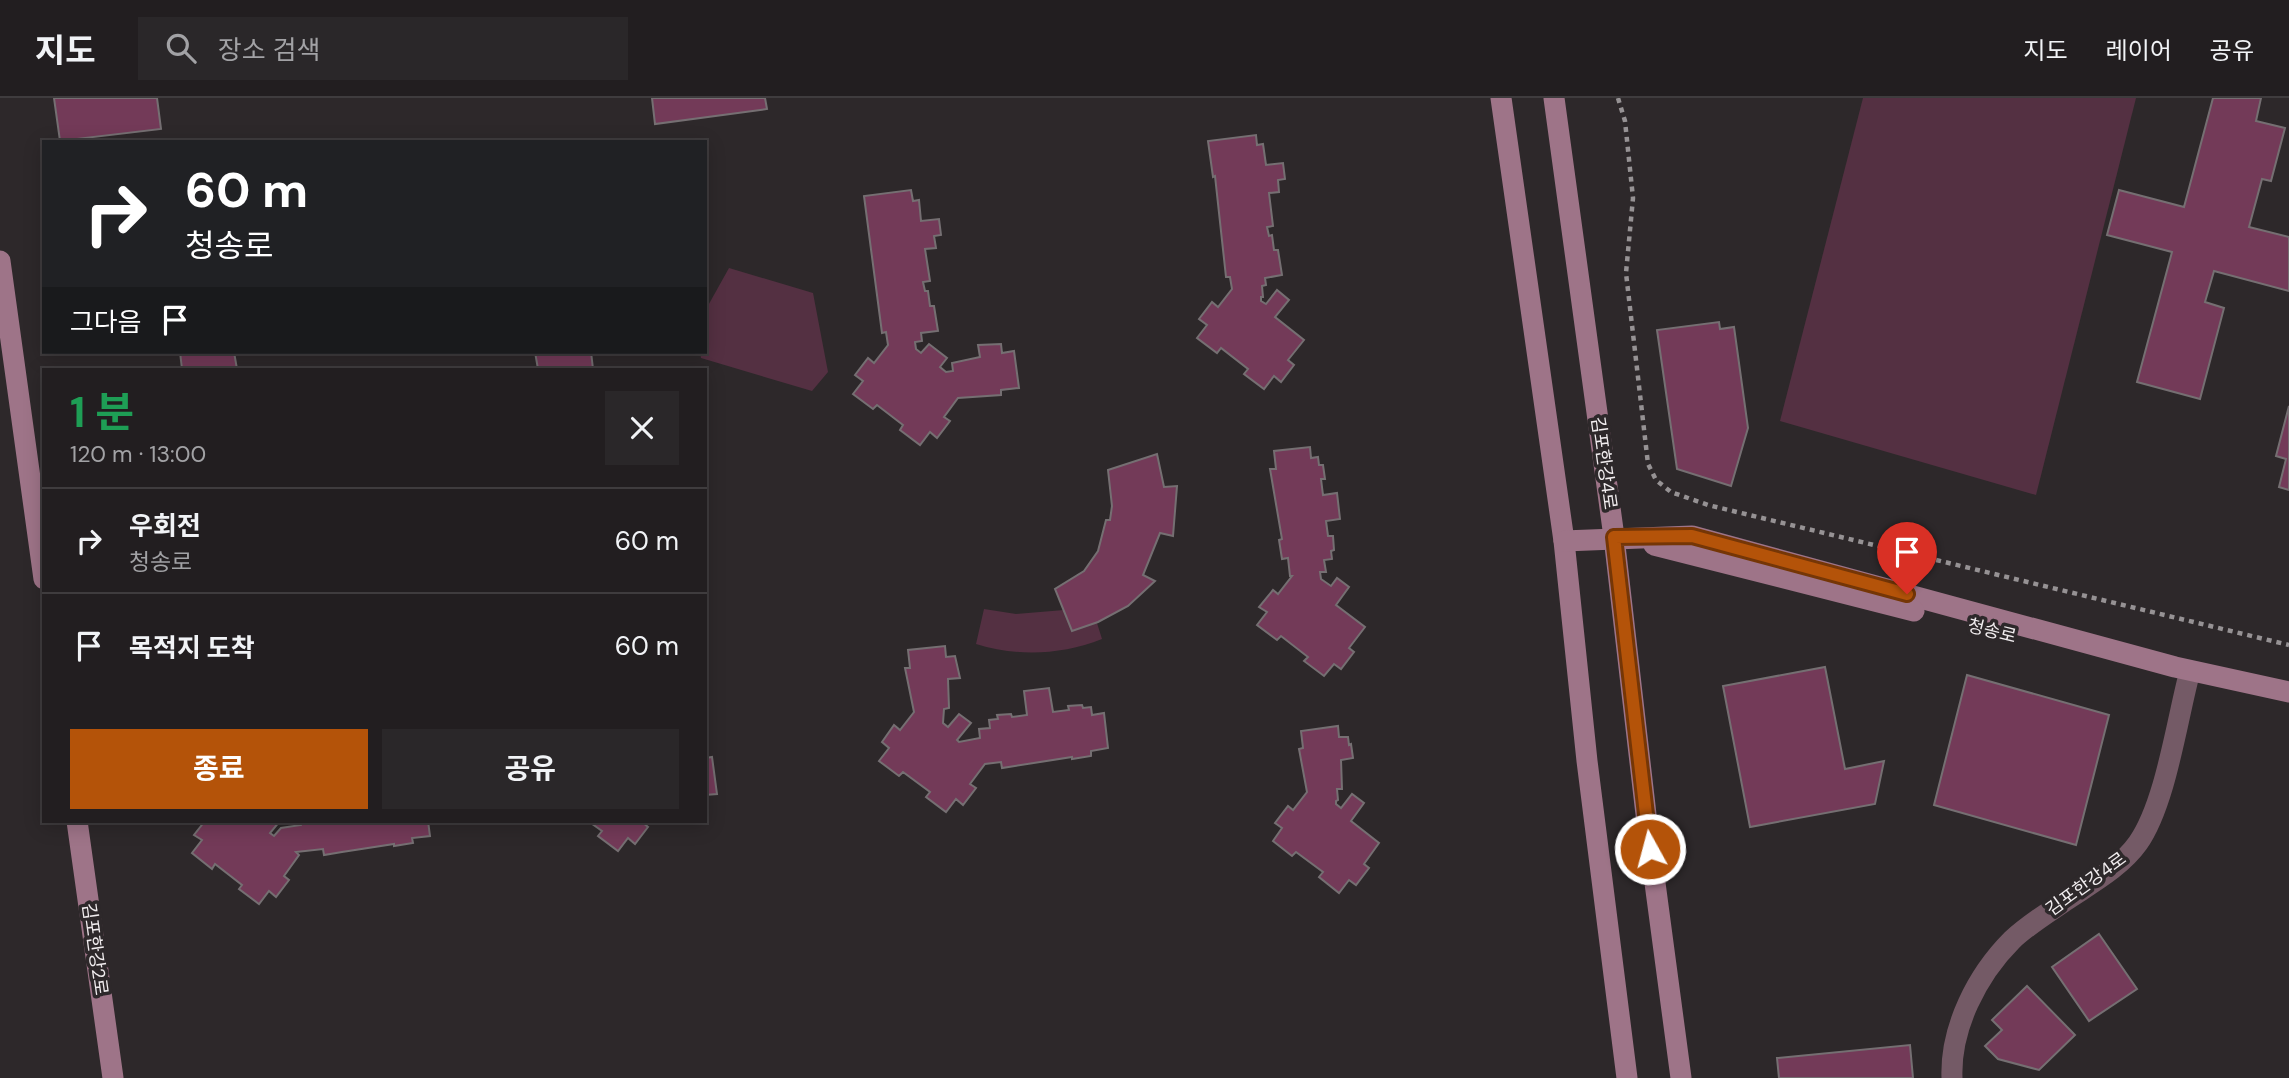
<!DOCTYPE html>
<html lang="ko">
<head>
<meta charset="utf-8">
<style>
	:root { --surface:#221e20; --page:#2a2729; --text:#f1f3f6; --muted:#a2a2a5; --line:#3f3c3e; --accent:#b45309 }
	body { margin:0; font-family:"DM Sans","Noto Sans KR",sans-serif; background:var(--page); color:var(--text); height:100vh; display:flex; flex-direction:column; font-size:26px; white-space:nowrap }
	* { box-sizing:border-box; margin:0 }
	p { font-size:23px; color:var(--muted) }
	.icon { flex:none; width:38px; height:38px; fill:none; stroke:currentColor; stroke-width:2; stroke-linecap:round; stroke-linejoin:round }
	.map { position:relative; flex:1; overflow:hidden }
	.side { position:absolute; left:42px; top:270px; width:665px; height:455px; display:flex; flex-direction:column; background:var(--surface); border-radius:0px; box-shadow:0 4px 18px #0003,0 0 0 2px var(--line) }
	.side>* { flex:none }
	.hud { position:absolute; left:42px; top:42px; width:665px; height:214px; border-radius:0px; box-shadow:0 4px 18px #0003,0 0 0 2px var(--line); background:#202124; color:#fff; overflow:hidden }
	.pin { position:absolute; display:grid; place-items:center; width:60px; height:60px; color:#fff; margin:-72px -30px; border-radius:50% 50% 50% 0; rotate:-45deg; box-shadow:0 0 7px #0007 }
	.pin .icon { rotate:45deg }
	.me { position:absolute; width:77px; margin:-38px; rotate:353deg; stroke-linejoin:round; filter:drop-shadow(0 0 5px #0008) }
	.turn { display:flex; align-items:center; gap:24px; height:147px; padding:0 28px; font-size:32px }
	.turn .icon { width:91px; height:91px; stroke-width:2.5 }
	.turn b { display:block; font-size:49px; line-height:60px }
	.then { display:flex; align-items:center; height:66px; padding:0 28px; background:#0003; gap:14px; font-size:26px }
	.round { display:grid; place-items:center; flex:none; width:74px; height:74px; border-radius:0px; background:var(--page) }
	.summary { display:flex; align-items:center; justify-content:space-between; height:119px; padding:0 28px }
	h1 { font-size:42px; font-weight:700; line-height:52px; color:#1e9e55 }
	.cta { display:flex; gap:14px; margin-top:auto; padding:14px 28px }
	.cta a { flex:1; height:80px; border-radius:0px; background:var(--accent); color:#fff; font-size:28px; font-weight:700; line-height:80px; text-align:center }
	.cta a+a { background:var(--page); color:var(--text) }
	ul { padding:0; list-style:none }
	li { display:flex; align-items:center; gap:21px; height:105px; padding:0 28px; border-top:2px solid var(--line) }
	li div { flex:1 }
	li b { display:block; font-size:26px }
	li em { font-style:normal }
	header { display:flex; align-items:center; gap:42px; box-sizing:border-box; height:98px; padding:0 35px; background:var(--surface); border-bottom:2px solid var(--line) }
	header strong { font-size:33px }
	nav { display:flex; gap:38px; margin-inline-start:auto; font-size:24px }
	.search { width:490px; height:63px; background:var(--page); display:flex; align-items:center; gap:18px; box-sizing:border-box; padding:0 24px; border-radius:0px; color:var(--muted); font-size:26px }
	.map>svg:first-child { display:block }
	.green { fill:#543042 }
	.building { fill:#733a58; stroke:#756f72; stroke-width:2 }
	.lines { fill:none; stroke-linecap:round; stroke-linejoin:round }
	.path { stroke:#969294; stroke-width:4.5; stroke-dasharray:5 5; stroke-linecap:butt }
	.street { stroke:#745a66; stroke-width:21 }
	.secondary { stroke:#9e7488; stroke-width:21 }
	.route-casing { stroke:#753606; stroke-width:18 }
	.route { stroke:#b45309; stroke-width:12 }
	.labels { text-anchor:middle; dominant-baseline:central; stroke-width:7; stroke-linejoin:round; paint-order:stroke }
	.street-label { font-size:18px; fill:#f1edef; stroke:#2d282a }
</style>
</head>
<body>
<header>
<strong>지도</strong>
<div class="search"><svg class="icon" aria-label="search" viewBox="0 0 24 24"><circle cx="10" cy="10" r="6"/><path d="M15 15l6 6"/></svg>장소 검색</div>
<nav><a>지도</a><a>레이어</a><a>공유</a></nav>
</header>
<div class="map">
<svg width="2289" height="980" viewBox="0 0 2289 980">
	<rect width="100%" height="100%" fill="#2d282a"/>
	<!-- green -->
	<g class="green">
		<polygon points="1863,0 2136,0 2036,397 1780,323"/>
		<polygon points="729,170 813,195 828,274 812,293 701,260 700,254 705,254 705,213"/>
		<path d="M984,511L1016,516L1064,512L1072,533L1097,525L1102,541C1061,557 1018,559 976,546Z"/>
	</g>
	<!-- building -->
	<g class="building">
		<polygon points="54,0 157,0 161,31 60,43"/>
		<polygon points="652,0 765,0 767,11 655,26"/>
		<polygon points="2213,0 2261,0 2256,23 2285,30 2271,83 2262,81 2249,129 2289,139 2289,193 2214,173 2205,204 2224,210 2200,301 2137,284 2172,154 2107,137 2119,92 2184,109"/>
		<polygon points="1256,37 1257,47 1263,46 1266,67 1283,65 1285,81 1278,82 1279,94 1269,95 1273,128 1267,129 1269,138 1272,137 1274,152 1278,152 1282,177 1265,180 1266,187 1262,188 1263,199 1261,199 1261,203 1266,206 1277,192 1289,202 1275,219 1304,242 1288,262 1294,267 1281,284 1274,278 1264,291 1244,276 1248,271 1221,250 1217,255 1197,240 1207,227 1199,221 1212,204 1218,209 1232,191 1230,179 1226,179 1215,78 1213,79 1208,43"/>
		<polygon points="911,92 913,103 919,102 921,123 939,121 941,137 934,138 936,150 925,151 930,183 923,184 925,193 928,193 930,208 934,208 938,233 921,235 922,243 915,244 916,251 921,255 929,246 947,260 940,269 946,274 953,273 952,265 980,259 978,247 1001,246 1002,255 1014,253 1019,290 1001,292 1001,297 958,300 944,319 950,323 937,340 930,334 920,347 900,332 903,327 877,307 873,311 853,296 863,283 855,277 868,260 874,265 888,247 886,234 882,235 864,98"/>
		<polygon points="1719,224 1720,231 1734,229 1748,330 1731,388 1677,371 1657,232"/>
		<polygon points="180,254 234,254 237,271 182,271"/>
		<polygon points="535,254 591,254 593,271 538,271"/>
		<polygon points="2289,308 2289,392 2279,389 2286,361 2276,358"/>
		<polygon points="1310,349 1311,360 1318,359 1319,367 1323,367 1325,381 1321,381 1323,397 1337,395 1340,421 1326,423 1328,438 1333,438 1334,452 1331,453 1332,461 1324,462 1326,474 1320,474 1321,481 1331,488 1337,480 1349,489 1336,507 1365,529 1349,550 1354,554 1341,571 1334,566 1324,578 1304,563 1308,559 1281,538 1277,542 1257,527 1267,514 1259,509 1273,492 1278,496 1292,478 1290,478 1288,460 1282,461 1279,442 1282,441 1270,371 1276,371 1274,353"/>
		<polygon points="1157,356 1164,389 1177,388 1173,438 1160,435 1143,477 1155,483 1128,508 1098,524 1072,533 1055,491 1084,473 1098,453 1106,422 1110,422 1112,408 1108,372"/>
		<polygon points="945,548 946,559 955,558 960,580 948,581 949,610 944,611 943,625 948,629 959,616 971,625 957,642 959,644 980,640 979,631 990,630 989,622 998,621 997,617 1011,616 1012,619 1027,617 1024,593 1049,590 1053,614 1069,612 1068,608 1082,607 1083,610 1091,609 1092,617 1104,615 1108,650 1091,653 1091,658 1072,661 1072,659 1002,670 1001,664 985,666 970,686 976,690 963,707 956,701 946,714 926,699 930,694 903,674 899,678 879,663 889,650 882,644 894,627 900,632 914,614 905,570 910,570 908,552"/>
		<polygon points="1825,569 1845,671 1884,663 1875,706 1750,729 1723,588"/>
		<polygon points="1967,577 2109,617 2076,747 1934,707"/>
		<polygon points="1338,628 1339,639 1348,639 1349,647 1351,646 1353,660 1341,662 1342,691 1337,691 1338,702 1336,703 1336,706 1341,710 1352,696 1364,705 1351,723 1379,745 1364,766 1369,770 1356,787 1349,782 1339,795 1319,779 1323,774 1296,754 1292,758 1273,743 1282,730 1275,725 1288,708 1293,712 1307,694 1299,651 1303,650 1301,633"/>
		<polygon points="712,659 717,696 705,697 705,660"/>
		<polygon points="205,723 280,723 270,735 274,738 281,730 301,727 301,723 428,723 430,738 412,740 413,745 394,748 394,746 342,754 324,757 323,751 296,754 299,757 284,778 289,782 276,799 269,793 259,806 239,791 242,787 215,766 212,771 192,755 202,742 194,737"/>
		<polygon points="588,723 644,723 642,724 648,729 635,746 628,740 618,753 598,738 602,733"/>
		<polygon points="2099,836 2137,891 2089,923 2052,869"/>
		<polygon points="2027,888 2075,937 2039,972 1998,961 1985,948 2002,932 1992,922"/>
		<polygon points="1910,947 1913,980 1779,980 1777,960"/>
	</g>
	<g class="lines">
		<!-- path -->
		<polyline class="path" points="1618,0 1625,23 1633,100 1626,175 1648,366 1656,382 1671,394 1708,407 2289,547"/>
		<!-- street -->
		<path class="street" d="M1952,980C1950,930 1977,877 2012,842C2029,826 2049,814 2068,801C2092,785 2121,769 2138,745C2166,705 2177,621 2190,573"/>
		<!-- secondary -->
		<g class="secondary">
			<polyline points="1501,0 1564,443 1587,663 1627,980"/>
			<polyline points="1554,0 1614,439 1647,725 1681,980"/>
			<polyline points="0,163 44,481"/>
			<polyline points="1564,443 1692,438 2175,569 2289,594"/>
			<polyline points="1654,447 1914,513"/>
			<polyline points="77,723 113,980"/>
		</g>
	</g>
	<g class="lines">
		<defs>
			<polyline id="route" points="1650,751 1614,439 1692,438 1907,496"/>
		</defs>
		<!-- route casing -->
		<use href="#route" class="route-casing"/>
		<!-- route -->
		<use href="#route" class="route"/>
	</g>
	<g class="labels">
		<!-- street labels -->
		<g class="street-label">
			<text transform="translate(1604 365) rotate(82)">김포한강4로</text>
			<text transform="translate(1992 533) rotate(14)">청송로</text>
			<text transform="translate(2086 786) rotate(-36)">김포한강4로</text>
			<text transform="translate(95 851) rotate(82)">김포한강2로</text>
		</g>
	</g>
</svg>
<div class="pin" style="left:1907px;top:496px;background:#d93025"><svg class="icon" aria-label="arrive" viewBox="0 0 24 24"><path d="M6 21V4h12l-3 4 3 4H6"/></svg></div>
<svg class="me" style="left:1650px;top:751px" viewBox="-20 -20 40 40"><circle r="17" fill="#b45309" stroke="#fff" stroke-width="3"/><path d="M0-11L8 9 0 5-8 9z" fill="#fff"/></svg>
<div class="hud">
<div class="turn"><svg class="icon" aria-label="right" viewBox="0 0 24 24"><path d="M7 20v-9h11M14 6l5 5-5 5"/></svg><div><b>60 m</b>청송로</div></div>
<div class="then">그다음<svg class="icon" aria-label="arrive" viewBox="0 0 24 24"><path d="M6 21V4h12l-3 4 3 4H6"/></svg></div>
</div>
<section class="side">
<div class="summary"><div><h1>1 분</h1><p>120 m · 13:00</p></div><a class="round"><svg class="icon" aria-label="close" viewBox="0 0 24 24"><path d="M6 6l12 12M18 6L6 18"/></svg></a></div>
<ul>
<li><svg class="icon" aria-label="right" viewBox="0 0 24 24"><path d="M7 20v-9h11M14 6l5 5-5 5"/></svg><div><b>우회전</b><p>청송로</p></div><em>60 m</em></li>
<li><svg class="icon" aria-label="arrive" viewBox="0 0 24 24"><path d="M6 21V4h12l-3 4 3 4H6"/></svg><div><b>목적지 도착</b></div><em>60 m</em></li>
</ul>
<div class="cta"><a>종료</a><a>공유</a></div>
</section>
</div>
</body>
</html>
